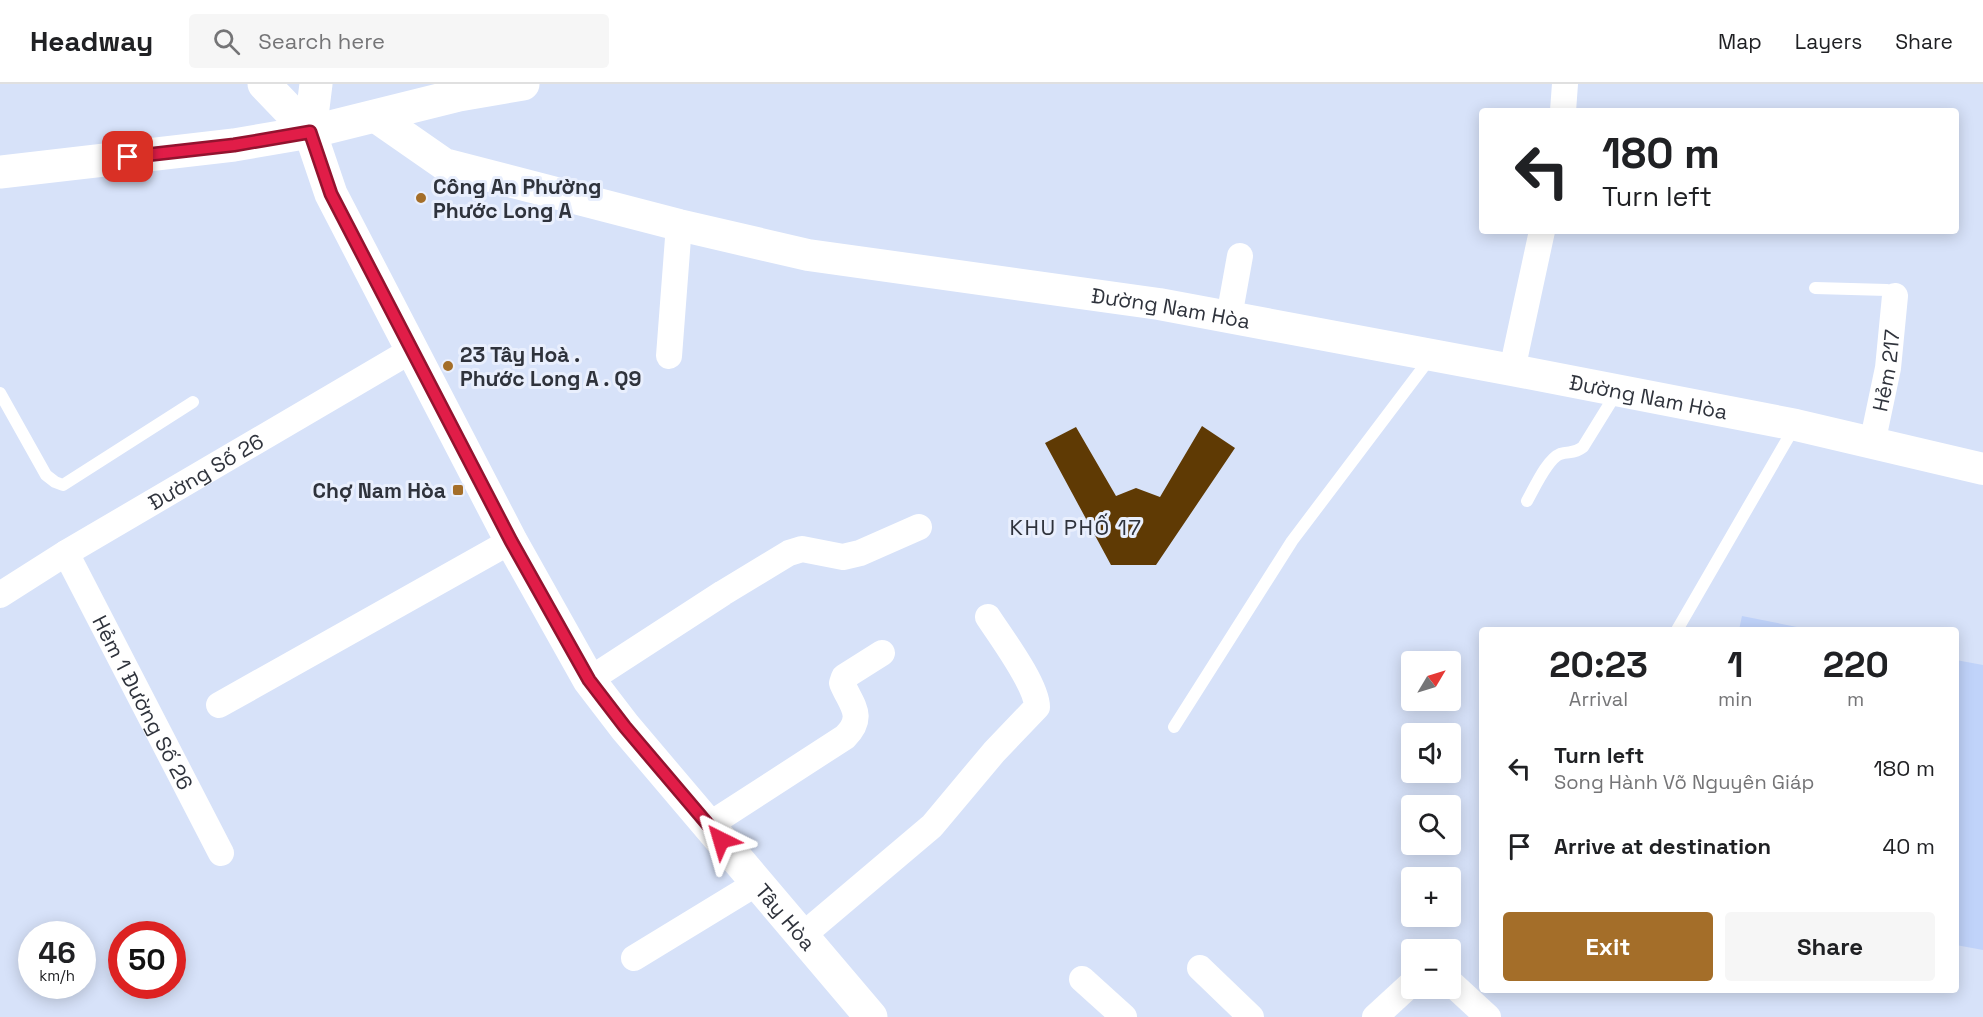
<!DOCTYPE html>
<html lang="en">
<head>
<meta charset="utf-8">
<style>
	:root { --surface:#fff; --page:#f6f6f6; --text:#202124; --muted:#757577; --line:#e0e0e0; --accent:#a46e29 }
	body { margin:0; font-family:"Space Grotesk",sans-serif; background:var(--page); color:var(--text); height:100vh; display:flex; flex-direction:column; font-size:22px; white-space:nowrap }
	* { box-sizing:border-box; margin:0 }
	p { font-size:20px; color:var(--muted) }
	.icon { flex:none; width:33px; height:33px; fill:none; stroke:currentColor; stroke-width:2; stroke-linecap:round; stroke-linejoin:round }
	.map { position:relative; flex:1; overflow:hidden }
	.side { position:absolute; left:1479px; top:543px; width:480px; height:366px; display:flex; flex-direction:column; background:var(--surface); border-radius:6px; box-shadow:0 3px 15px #0003 }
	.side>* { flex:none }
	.hud { position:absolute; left:1479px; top:24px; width:480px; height:126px; border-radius:6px; box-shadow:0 3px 15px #0003; background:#fff; color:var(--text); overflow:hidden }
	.needle { width:39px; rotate:52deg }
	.fabs { position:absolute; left:1401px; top:567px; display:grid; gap:12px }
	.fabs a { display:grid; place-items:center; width:60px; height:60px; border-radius:6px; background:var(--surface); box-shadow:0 3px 15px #0003; font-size:30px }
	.speed { position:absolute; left:18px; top:837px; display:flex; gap:12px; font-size:30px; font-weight:700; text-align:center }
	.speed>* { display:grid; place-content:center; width:78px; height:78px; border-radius:50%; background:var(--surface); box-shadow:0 3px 15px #0003; line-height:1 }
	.speed small { font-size:15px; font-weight:400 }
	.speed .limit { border:9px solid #d22; background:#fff; color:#111 }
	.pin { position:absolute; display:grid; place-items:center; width:51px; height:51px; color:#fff; margin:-26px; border-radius:12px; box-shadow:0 3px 9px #0006 }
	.me { position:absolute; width:66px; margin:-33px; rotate:320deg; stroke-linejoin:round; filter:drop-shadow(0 0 4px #0008) }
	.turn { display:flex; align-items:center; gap:21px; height:126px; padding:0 24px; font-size:27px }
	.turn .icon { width:78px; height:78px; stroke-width:2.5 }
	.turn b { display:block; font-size:42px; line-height:51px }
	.eta { display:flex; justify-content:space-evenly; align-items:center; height:102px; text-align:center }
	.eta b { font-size:36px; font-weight:600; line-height:42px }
	.button { display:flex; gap:12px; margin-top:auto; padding:12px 24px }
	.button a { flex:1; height:69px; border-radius:6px; background:var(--accent); color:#fff; font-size:24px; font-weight:600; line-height:69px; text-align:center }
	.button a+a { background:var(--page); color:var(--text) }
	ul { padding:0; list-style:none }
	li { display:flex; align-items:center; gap:18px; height:78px; padding:0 24px }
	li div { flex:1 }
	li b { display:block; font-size:22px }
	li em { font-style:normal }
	header { display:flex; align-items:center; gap:36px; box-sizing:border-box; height:84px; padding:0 30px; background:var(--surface); border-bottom:2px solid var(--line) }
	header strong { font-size:28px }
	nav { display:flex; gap:33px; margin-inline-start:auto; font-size:21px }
	.search { width:420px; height:54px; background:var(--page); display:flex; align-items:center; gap:15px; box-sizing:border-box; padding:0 21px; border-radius:6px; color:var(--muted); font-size:22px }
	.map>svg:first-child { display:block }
	.green { fill:#c0d3fa }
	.building { fill:#5f3a04 }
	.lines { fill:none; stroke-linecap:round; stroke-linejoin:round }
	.service { stroke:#fff; stroke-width:12 }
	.minor { stroke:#fff; stroke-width:26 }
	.tertiary { stroke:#fff; stroke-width:32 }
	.secondary { stroke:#fff; stroke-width:33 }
	.route-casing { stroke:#92132f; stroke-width:15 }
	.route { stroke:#e11d48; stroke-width:10 }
	.poi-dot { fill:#a46e29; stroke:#e9effd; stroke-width:2 }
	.labels { text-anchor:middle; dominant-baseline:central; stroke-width:6; stroke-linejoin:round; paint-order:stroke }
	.poi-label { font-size:21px; font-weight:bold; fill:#2f333c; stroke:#e9effd; text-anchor:start }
	.street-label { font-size:21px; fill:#2f333c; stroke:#e9effd }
	.neighbourhood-label { font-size:22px; letter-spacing:1.5px; fill:#2f333c; stroke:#e9effd }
</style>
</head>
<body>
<header>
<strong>Headway</strong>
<div class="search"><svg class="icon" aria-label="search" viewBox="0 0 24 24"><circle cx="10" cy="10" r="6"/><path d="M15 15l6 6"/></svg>Search here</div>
<nav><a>Map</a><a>Layers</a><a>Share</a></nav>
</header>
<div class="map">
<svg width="1983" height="933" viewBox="0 0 1983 933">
	<rect width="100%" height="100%" fill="#d7e2f9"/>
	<!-- green -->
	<g class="green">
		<polygon points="1742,532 1812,546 1739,546"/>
		<polygon points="1956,576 1983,581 1983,866 1956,861"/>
	</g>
	<!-- building -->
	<polygon class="building" points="1202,342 1235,364 1156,481 1111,481 1045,359 1076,343 1116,412 1136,404 1160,413"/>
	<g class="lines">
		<!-- service -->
		<g class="service">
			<polyline points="1815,204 1887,206 1891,207 1895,212"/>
			<polyline points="0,309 46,391 55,398 63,401 193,318"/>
			<path d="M1527,417C1534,405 1547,375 1560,370C1570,367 1574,370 1583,363L1617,308"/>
			<polyline points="1677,546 1795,342"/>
			<polyline points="1174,643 1292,457 1431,273"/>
		</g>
		<!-- minor -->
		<g class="minor">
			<polyline points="1563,27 1565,0"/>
			<polyline points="1229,233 1240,172"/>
			<polyline points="669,272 679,141"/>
			<polyline points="1512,286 1542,147"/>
			<path id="s1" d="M1872,360L1888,284L1895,212"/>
			<path id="s2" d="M66,469L221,769"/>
			<path id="s3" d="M0,511L66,469L412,266"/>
			<polyline points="589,596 723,509 789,469 802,465 843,473 860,469 919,443"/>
			<polyline points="219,621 511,457"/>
			<path d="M709,741L845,653C866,632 851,621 842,599L844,593L882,569"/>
			<path d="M802,852L932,742L994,668L1037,623C1037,601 1001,553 988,533"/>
			<polyline points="634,874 757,799"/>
			<polyline points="1200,884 1251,933"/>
			<polyline points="1082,895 1124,933"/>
			<polyline points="1450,898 1488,933"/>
			<polyline points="1375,933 1412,899"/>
		</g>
		<!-- tertiary -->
		<path class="tertiary" id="s4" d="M375,32L444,80L679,141L808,171L1159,220L1512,286L1796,341L1983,385"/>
		<!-- secondary -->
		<g class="secondary">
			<polyline points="264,0 310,48"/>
			<path id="s5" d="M316,0L310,48L331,110L511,457L589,596L625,643L871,933"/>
			<polyline points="0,88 234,61 310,48 459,11 523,0"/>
		</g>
	</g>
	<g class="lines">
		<defs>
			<polyline id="route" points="128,73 234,61 310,48 331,110 511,457 589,596 625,643 721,756"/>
		</defs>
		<!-- route casing -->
		<use href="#route" class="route-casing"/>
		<!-- route -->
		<use href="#route" class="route"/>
	</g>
	<!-- markers -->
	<g class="poi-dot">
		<circle cx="421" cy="114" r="6"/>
		<circle cx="448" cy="282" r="6"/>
		<rect x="452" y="400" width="12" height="12" rx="3"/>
	</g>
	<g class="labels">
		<!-- poi labels -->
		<g class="poi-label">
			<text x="433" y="102">Công An Phường<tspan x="433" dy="24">Phước Long A</tspan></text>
			<text x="460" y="270">23 Tây Hoà .<tspan x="460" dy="24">Phước Long A . Q9</tspan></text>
			<text x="446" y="406" text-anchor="end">Chợ Nam Hòa</text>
		</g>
		<!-- street labels -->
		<g class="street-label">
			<text stroke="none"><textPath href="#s4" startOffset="826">Đường Nam Hòa</textPath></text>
			<text stroke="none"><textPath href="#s1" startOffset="75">Hẻm 217</textPath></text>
			<text stroke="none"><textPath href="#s4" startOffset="1312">Đường Nam Hòa</textPath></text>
			<text stroke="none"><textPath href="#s3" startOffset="240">Đường Số 26</textPath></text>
			<text stroke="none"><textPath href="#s2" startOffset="168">Hẻm 1 Đường Số 26</textPath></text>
			<text stroke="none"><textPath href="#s5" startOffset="972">Tây Hòa</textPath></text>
		</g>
		<!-- neighbourhood labels -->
		<g class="neighbourhood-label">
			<text x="1076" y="443">KHU PHỐ 17</text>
		</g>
	</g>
</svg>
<div class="fabs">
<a><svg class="needle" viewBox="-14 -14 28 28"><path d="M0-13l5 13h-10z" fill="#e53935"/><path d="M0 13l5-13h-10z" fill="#757577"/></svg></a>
<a><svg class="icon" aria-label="sound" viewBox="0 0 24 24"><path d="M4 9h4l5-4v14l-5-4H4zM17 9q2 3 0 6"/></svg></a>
<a><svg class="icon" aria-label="search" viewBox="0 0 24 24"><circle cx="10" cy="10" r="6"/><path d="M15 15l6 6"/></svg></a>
<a>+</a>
<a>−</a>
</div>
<div class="speed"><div>46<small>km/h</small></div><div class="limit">50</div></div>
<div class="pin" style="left:128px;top:73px;background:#d93025"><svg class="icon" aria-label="arrive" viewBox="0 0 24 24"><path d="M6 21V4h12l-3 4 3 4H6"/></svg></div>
<svg class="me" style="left:721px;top:756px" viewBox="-20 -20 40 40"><path d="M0-17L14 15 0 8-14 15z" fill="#e11d48" stroke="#fff" stroke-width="4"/></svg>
<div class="hud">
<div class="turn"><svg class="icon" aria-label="left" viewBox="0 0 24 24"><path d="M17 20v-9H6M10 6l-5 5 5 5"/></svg><div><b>180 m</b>Turn left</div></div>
</div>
<section class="side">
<div class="eta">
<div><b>20:23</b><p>Arrival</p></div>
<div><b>1</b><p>min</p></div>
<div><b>220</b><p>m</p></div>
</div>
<ul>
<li><svg class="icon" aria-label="left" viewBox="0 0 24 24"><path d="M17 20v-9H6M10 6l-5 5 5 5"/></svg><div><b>Turn left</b><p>Song Hành Võ Nguyên Giáp</p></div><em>180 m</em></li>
<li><svg class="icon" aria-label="arrive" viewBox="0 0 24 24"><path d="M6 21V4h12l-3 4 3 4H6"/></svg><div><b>Arrive at destination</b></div><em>40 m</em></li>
</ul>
<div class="button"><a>Exit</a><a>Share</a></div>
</section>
</div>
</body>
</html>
